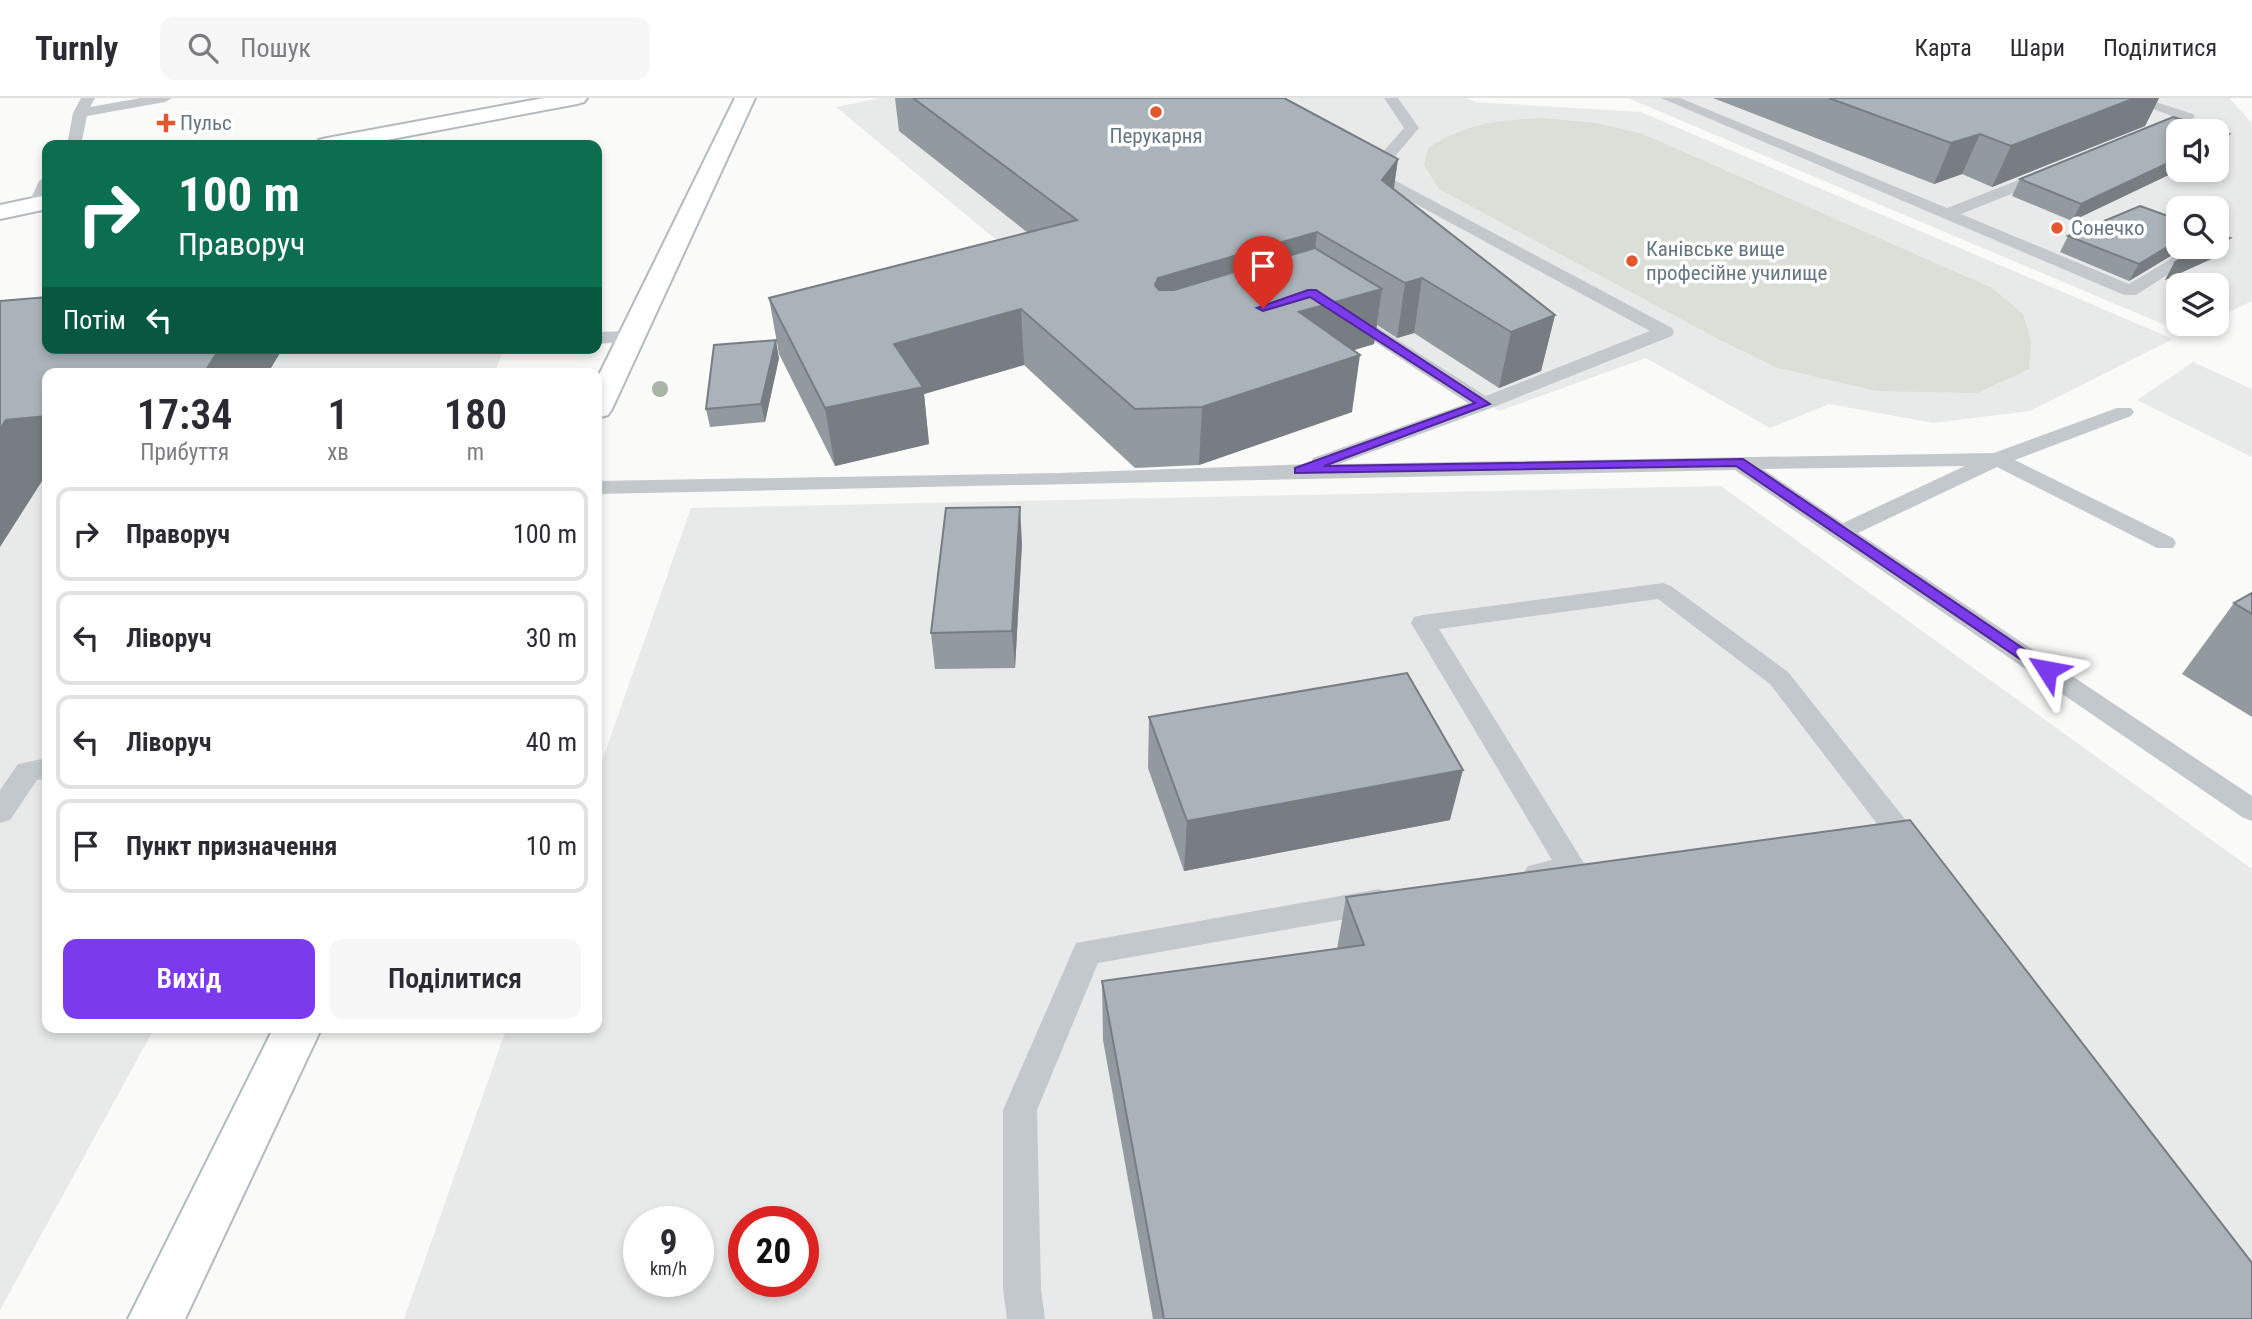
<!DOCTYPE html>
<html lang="uk">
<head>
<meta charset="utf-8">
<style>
	:root { --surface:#fff; --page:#f7f7f7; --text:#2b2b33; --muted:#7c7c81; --line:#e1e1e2; --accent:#7c3aed }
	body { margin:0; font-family:"Roboto Condensed",sans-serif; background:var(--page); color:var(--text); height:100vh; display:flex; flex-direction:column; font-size:26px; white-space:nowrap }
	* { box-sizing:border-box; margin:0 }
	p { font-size:23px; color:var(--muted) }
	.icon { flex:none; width:38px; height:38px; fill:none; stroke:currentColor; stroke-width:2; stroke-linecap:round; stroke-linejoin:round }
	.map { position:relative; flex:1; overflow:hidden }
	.drawer { position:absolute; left:42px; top:270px; width:560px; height:665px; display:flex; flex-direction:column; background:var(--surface); border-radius:14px; box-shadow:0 4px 10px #0003 }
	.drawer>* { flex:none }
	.hud { position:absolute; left:42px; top:42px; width:560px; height:214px; border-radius:14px; box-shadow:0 4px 10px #0003; background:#0b6e4f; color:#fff; overflow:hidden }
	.controls { position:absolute; left:2166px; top:21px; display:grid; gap:14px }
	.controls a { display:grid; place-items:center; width:63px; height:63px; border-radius:14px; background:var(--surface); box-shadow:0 4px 10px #0003; font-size:35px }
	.speed { position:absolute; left:623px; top:1108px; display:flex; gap:14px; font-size:35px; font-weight:700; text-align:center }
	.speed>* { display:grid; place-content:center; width:91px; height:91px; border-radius:50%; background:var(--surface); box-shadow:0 4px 10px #0003; line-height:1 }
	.speed small { font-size:18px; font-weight:400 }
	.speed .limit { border:10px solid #d22; background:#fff; color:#111 }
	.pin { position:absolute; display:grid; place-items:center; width:60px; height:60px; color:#fff; margin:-72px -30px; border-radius:50% 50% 50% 0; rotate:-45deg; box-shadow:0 0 7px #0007 }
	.pin .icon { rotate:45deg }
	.me { position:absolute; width:77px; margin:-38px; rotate:304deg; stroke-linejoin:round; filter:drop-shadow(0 0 5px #0008) }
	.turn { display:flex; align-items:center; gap:24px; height:147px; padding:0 21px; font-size:32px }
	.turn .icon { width:91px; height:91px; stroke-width:2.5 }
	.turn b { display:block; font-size:49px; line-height:60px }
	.then { display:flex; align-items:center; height:66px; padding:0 21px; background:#0003; gap:14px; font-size:26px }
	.eta { display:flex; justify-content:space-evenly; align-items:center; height:119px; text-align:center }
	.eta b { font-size:42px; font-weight:600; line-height:49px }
	.primary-button { display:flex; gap:14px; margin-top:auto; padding:14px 21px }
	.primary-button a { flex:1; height:80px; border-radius:14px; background:var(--accent); color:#fff; font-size:28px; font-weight:600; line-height:80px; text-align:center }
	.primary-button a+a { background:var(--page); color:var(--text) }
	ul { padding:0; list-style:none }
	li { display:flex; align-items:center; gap:21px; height:94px; margin:0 14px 10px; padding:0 7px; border:4px solid var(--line); border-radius:14px }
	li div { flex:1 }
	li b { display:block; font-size:26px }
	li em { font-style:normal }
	header { display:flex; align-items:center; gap:42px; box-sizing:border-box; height:98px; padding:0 35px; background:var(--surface); border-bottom:2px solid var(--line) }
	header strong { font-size:33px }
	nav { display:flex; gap:38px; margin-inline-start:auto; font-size:24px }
	.search { width:490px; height:63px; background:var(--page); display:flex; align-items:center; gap:18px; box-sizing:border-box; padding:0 24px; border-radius:14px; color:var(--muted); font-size:26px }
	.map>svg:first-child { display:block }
	.built { fill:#e8e9e9; fill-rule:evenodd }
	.green { fill:#dadfd7 }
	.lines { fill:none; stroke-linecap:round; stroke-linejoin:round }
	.secondary-casing { stroke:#b3babf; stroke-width:4 }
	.lane { fill:#c3c8cc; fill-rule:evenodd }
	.secondary { fill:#fff; fill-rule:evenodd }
	.tree { fill:#aab4a7 }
	.wall { fill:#929a9f }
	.shaded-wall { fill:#777d82 }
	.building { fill:#aab3b9; stroke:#777d82; stroke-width:2 }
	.route { fill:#7c3aed; stroke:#51269a; stroke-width:2 }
	.poi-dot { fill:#e4572e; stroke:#fff; stroke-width:2.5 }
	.labels { text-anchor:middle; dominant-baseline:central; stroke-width:7; stroke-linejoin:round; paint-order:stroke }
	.far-poi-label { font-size:21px; fill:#657683; stroke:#fff; text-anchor:start }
</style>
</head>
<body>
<header>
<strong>Turnly</strong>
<div class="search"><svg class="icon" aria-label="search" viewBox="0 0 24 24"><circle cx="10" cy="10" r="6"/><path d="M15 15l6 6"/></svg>Пошук</div>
<nav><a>Карта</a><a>Шари</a><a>Поділитися</a></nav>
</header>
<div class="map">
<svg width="2252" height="1221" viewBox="0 0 2252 1221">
	<rect width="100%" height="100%" fill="#fafaf8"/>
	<!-- built -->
	<g class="built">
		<polygon points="881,0 1466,0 1475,4 1641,14 2173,241 2030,313 1933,325 1829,306 1770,330 1646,260 1499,313 1268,160 1080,167 994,140 836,9"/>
		<path d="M1628,0H2229L2252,25V203L2217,220V187H2179V226H2205L2184,235ZM2179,33H2217V72H2179ZM2179,110H2217V149H2179Z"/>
		<polygon points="98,250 504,250 495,275 47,275 47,929 155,929 0,1212 0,259"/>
		<polygon points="2193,264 2252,291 2252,359 2137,302"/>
		<path d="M1721,388L2252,771V1221H404L507,929H597V677L691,410ZM639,1124H698V1183H639ZM744,1124H803V1183H744Z"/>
	</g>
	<!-- green -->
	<path class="green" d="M1542,20L1595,25L1643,36L1992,190L2023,216L2031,243L2029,271L1977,295L1877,293L1778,270L1722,243L1439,91L1424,67L1428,50C1467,25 1497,23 1542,20Z"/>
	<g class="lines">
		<defs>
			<g id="secondary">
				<polygon points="544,0 587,0 584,4 577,6 360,47 316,47 319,42 327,40"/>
				<polygon points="735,0 755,0 612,311 608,317 597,320 597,281"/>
				<polygon points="47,97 47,111 0,121 0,107"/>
				<polygon points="274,929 322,929 185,1221 128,1221"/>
			</g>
		</defs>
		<!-- secondary casing -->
		<use href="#secondary" class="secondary-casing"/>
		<!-- lane -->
		<g class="lane">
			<polygon points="81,0 95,0 90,9 141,0 172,0 165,4 87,18 81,47 67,47 73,15"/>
			<path d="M1384,0H1398L1419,30L1381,75L1672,230L1674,234L1672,238L1491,310L1339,366L1994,355L2117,310H2131L2134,314L2131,318L2015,362L2173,440L2176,445L2173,450H2157L1997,369L1858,435L2252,698V723L2242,719L1735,372L597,396V383L1059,375L1311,366L1313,360L1468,305L1340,221L1337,217L1340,213H1352L1486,298L1650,233L1366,79L1364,76L1366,73L1404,30ZM1965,368L1843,425L1763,371Z"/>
			<polygon points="1661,0 1680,0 1947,110 2042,73 2054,73 2056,76 2054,79 1961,116 2129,186 2174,159 2180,158 2189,163 2136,197 2124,197"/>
			<polygon points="2122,0 2143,0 2193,16 2195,19 2154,38 2144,38 2142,35 2144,32 2175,19"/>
			<path d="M47,78C48,90 51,108 36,112L30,110L28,107L39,83Z"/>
			<polygon points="630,233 639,239 637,243 597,246 597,234"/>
			<path d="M1663,485L1671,488L1788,574L1924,745L1929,753L1924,761L1914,764L1904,761L1770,586L1658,501L1439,531L1587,770L1582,778C1565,784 1545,790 1528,784L1523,776L1528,768L1552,762L1411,525L1414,519L1423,517Z"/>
			<polygon points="47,660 47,680 37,682 10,722 0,725 0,692 18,666"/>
			<polygon points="1379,791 1390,795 1394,803 1390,811 1379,815 1098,865 1037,1012 1041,1191 1045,1221 1007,1221 1003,1191 1003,1012 1076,845"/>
		</g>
		<!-- secondary -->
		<use href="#secondary" class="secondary"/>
	</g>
	<!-- trees -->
	<circle class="tree" cx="660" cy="291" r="8"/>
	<!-- wall -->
	<g class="wall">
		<polygon points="895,0 1284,0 1398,61 1393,91 1555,217 1541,273 1499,290 1414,235 1397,240 1377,227 1374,246 1354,252 1352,314 1199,367 1135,370 1024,267 924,296 929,346 835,368 779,256 769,200 1028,135 899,33"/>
		<polygon points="1713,0 2159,0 2145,28 1992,89 1962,76 1934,86"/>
		<polygon points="2173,19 2229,36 2221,52 2217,53 2217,33 2179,33 2179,72 2072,123 2012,98 2020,81"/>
		<polygon points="2179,122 2179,149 2217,149 2230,140 2220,157 2165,182 2184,158 2181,156 2174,156 2129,183 2060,154 2068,138"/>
		<polygon points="779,260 765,324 710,329 706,311"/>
		<polygon points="1022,445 1015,570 935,571 931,535"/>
		<polygon points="2252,495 2252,619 2182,576 2234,505"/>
		<polygon points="1149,619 1450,722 1184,773 1148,670"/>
		<polygon points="1346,799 2252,1221 1153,1221 1103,942 1102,883 1337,851"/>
	</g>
	<!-- shaded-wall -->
	<g class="shaded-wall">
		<polygon points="2132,0 2159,0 2145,28 1992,89 2011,48"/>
		<polygon points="1980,36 1962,76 1934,86 1951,45"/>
		<polygon points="2229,36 2221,52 2217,53 2217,42"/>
		<polygon points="2179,60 2179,72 2072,123 2081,106"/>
		<polygon points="1398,61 1391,111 1382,82"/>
		<polygon points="1317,134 1311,187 1157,234 1155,187 1158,180"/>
		<polygon points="2230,140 2220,157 2165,182 2174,165 2211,149 2217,149 2217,146"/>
		<polygon points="2179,142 2179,147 2174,156 2129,183 2139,166"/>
		<polygon points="1422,180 1414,235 1397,240 1405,185"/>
		<polygon points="1382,191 1374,246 1294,270 1299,214"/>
		<polygon points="1021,211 1024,267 924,296 929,346 835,368 825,310 894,246"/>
		<polygon points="1555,217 1541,273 1499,290 1511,234"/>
		<polygon points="776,242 779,260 765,324 761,306"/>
		<polygon points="220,250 283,250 268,275 204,275"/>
		<polygon points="1360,257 1352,314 1199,367 1202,309"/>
		<polygon points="47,318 47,379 44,380 0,449 0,331 6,322"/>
		<polygon points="1020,409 1022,445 1015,570 1012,533"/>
		<polygon points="1463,672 1450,722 1184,773 1187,723"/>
	</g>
	<!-- building -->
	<g class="building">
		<polygon points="913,0 1284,0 1398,61 1382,82 1555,217 1511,234 1422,180 1405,185 1317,134 1158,180 1155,187 1159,192 1174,192 1315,150 1382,191 1299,214 1360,257 1202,309 1135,311 1021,211 894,246 923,289 825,310 769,200 1077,122"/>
		<polygon points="1829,0 2135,0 2011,48 1980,36 1951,45"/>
		<polygon points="2173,19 2229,36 2217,42 2217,33 2179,33 2179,60 2081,106 2020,81"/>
		<polygon points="2140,108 2179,122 2179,142 2139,166 2068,138"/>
		<polygon points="2217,136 2230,140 2217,146"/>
		<polygon points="2199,149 2211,149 2174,165"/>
		<polygon points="47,199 47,250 220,250 204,275 47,275 47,318 6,322 0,331 0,203"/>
		<polygon points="776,242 761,306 706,311 714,247"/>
		<polygon points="1020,409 1012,533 931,535 946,410"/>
		<polygon points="2252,495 2252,516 2234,505"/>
		<polygon points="1407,575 1463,672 1187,723 1149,619"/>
		<polygon points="1910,722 2252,1165 2252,1221 1164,1221 1102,883 1364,847 1346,799"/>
	</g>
	<!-- route -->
	<polygon class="route" points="1308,192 1316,192 1490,306 1324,368 1743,361 2055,572 2053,576 2042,576 1736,368 1295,375 1295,370 1475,305 1310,199 1263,213 1257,210"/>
	<!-- markers -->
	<g class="poi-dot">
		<circle cx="1156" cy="14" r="7"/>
		<path d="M162.5 14.5h7v7h7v7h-7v7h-7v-7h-7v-7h7z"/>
		<circle cx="2057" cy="130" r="7"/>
		<circle cx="1632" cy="163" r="7"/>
	</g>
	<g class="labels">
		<!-- far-poi labels -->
		<g class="far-poi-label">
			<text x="180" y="25">Пульс</text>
			<text x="1156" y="38" text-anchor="middle">Перукарня</text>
			<text x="2071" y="130">Сонечко</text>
			<text x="1646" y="151">Канівське вище<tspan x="1646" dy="24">професійне училище</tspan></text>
		</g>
	</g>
</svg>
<div class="controls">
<a><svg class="icon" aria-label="sound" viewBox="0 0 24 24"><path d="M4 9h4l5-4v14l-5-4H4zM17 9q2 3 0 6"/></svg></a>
<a><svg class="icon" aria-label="search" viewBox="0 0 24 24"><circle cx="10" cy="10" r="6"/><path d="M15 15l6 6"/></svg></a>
<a><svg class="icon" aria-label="layers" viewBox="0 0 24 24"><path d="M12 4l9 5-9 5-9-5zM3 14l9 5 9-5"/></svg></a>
</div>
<div class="speed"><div>9<small>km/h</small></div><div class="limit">20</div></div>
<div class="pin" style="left:1263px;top:210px;background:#d93025"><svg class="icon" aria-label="arrive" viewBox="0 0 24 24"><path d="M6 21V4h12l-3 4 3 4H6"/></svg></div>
<svg class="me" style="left:2047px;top:572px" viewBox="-20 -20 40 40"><path d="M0-17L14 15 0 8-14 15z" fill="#7c3aed" stroke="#fff" stroke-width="4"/></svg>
<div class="hud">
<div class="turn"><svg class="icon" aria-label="right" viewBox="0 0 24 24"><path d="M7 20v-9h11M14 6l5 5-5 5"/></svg><div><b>100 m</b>Праворуч</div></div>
<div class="then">Потім<svg class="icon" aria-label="left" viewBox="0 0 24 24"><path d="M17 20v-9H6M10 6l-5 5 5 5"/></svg></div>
</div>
<section class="drawer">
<div class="eta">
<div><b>17:34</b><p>Прибуття</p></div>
<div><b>1</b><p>хв</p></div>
<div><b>180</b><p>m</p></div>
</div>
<ul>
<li><svg class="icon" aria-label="right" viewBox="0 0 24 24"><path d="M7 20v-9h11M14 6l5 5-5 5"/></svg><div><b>Праворуч</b></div><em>100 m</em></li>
<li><svg class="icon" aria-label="left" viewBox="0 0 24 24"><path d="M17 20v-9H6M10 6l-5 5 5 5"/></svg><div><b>Ліворуч</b></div><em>30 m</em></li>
<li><svg class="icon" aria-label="left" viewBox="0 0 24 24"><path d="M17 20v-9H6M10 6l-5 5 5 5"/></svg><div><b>Ліворуч</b></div><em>40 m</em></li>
<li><svg class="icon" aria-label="arrive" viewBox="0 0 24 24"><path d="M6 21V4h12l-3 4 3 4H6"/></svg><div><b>Пункт призначення</b></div><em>10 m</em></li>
</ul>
<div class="primary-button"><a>Вихід</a><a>Поділитися</a></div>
</section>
</div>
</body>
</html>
